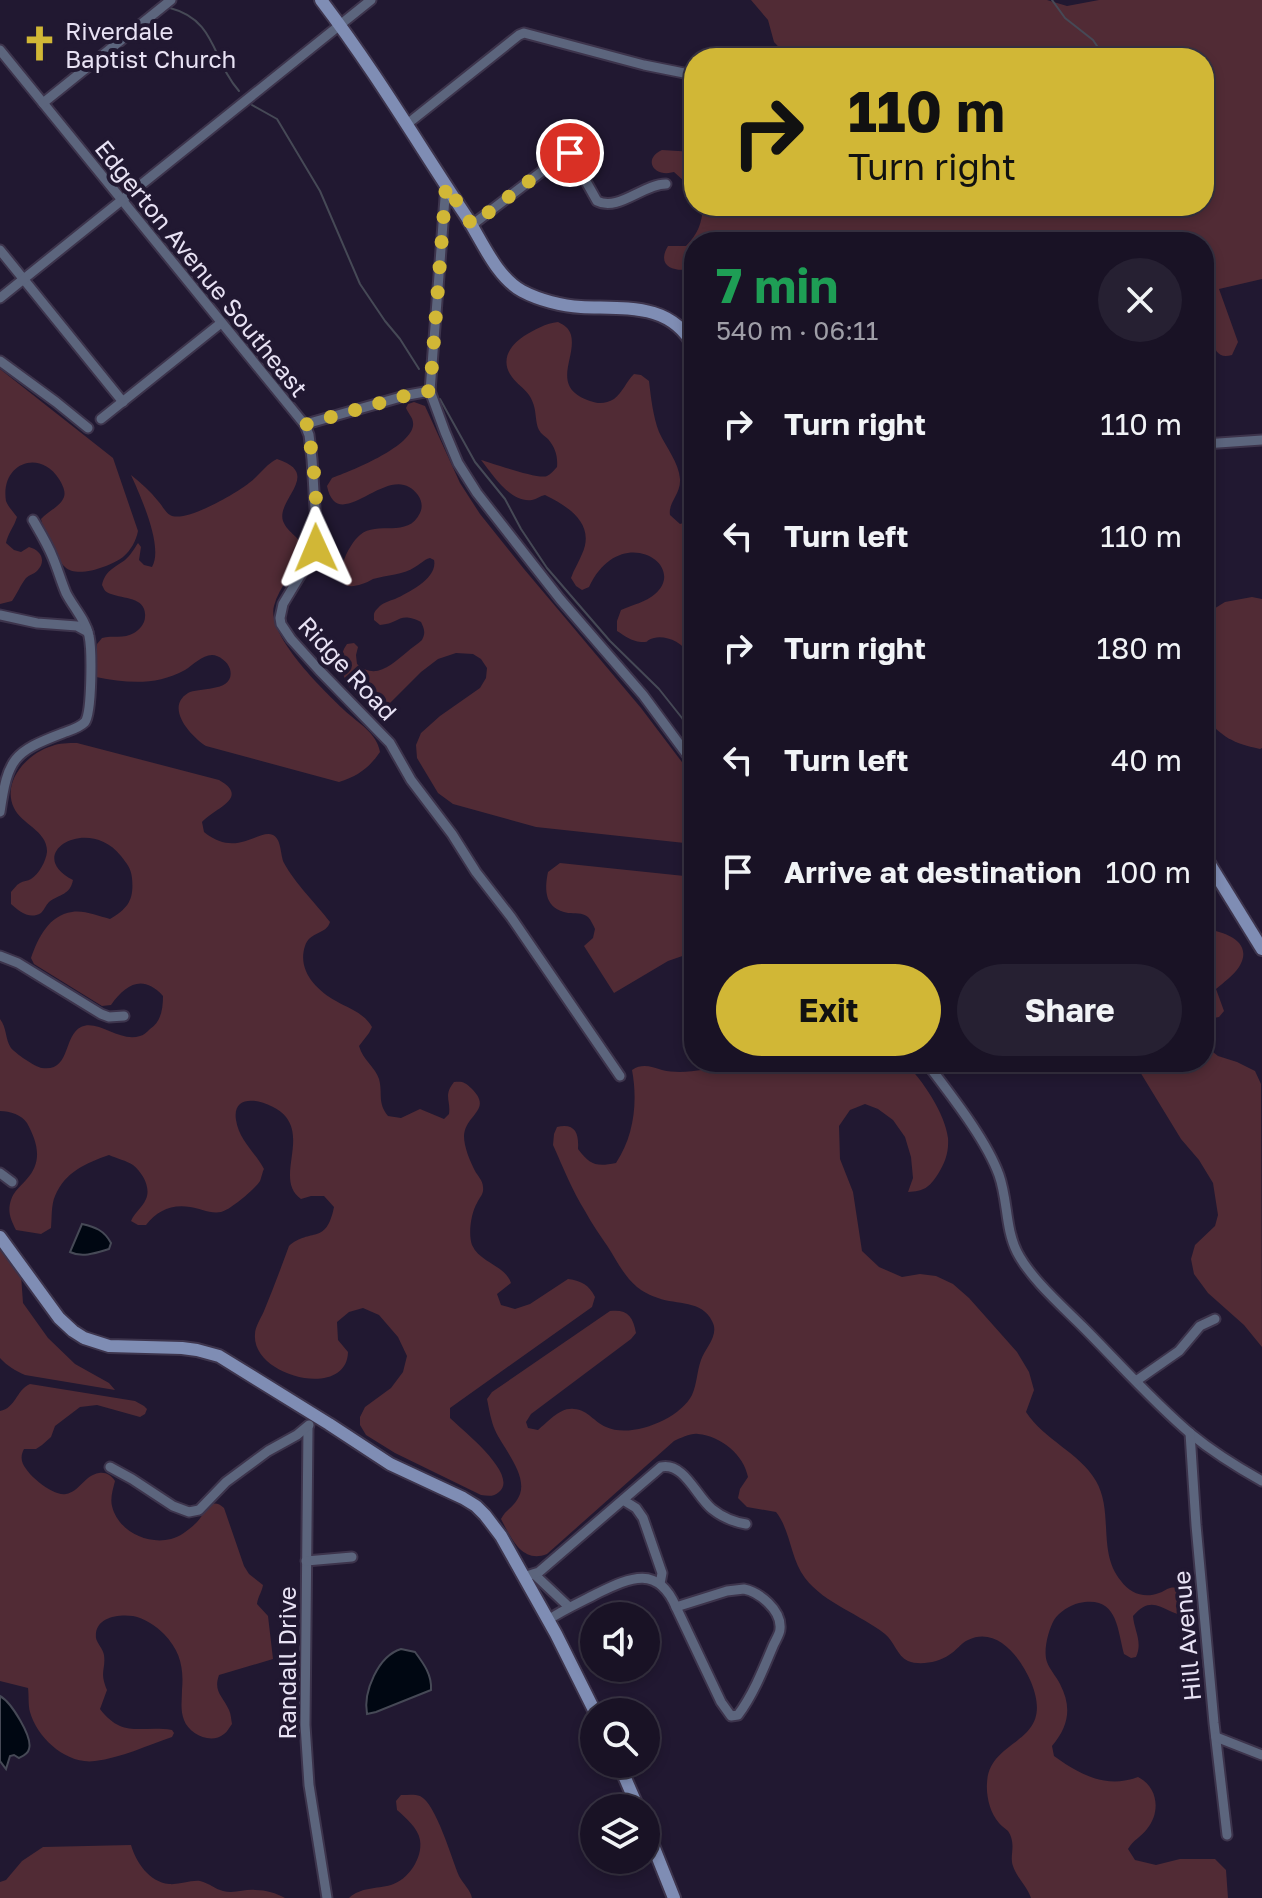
<!DOCTYPE html>
<html lang="en">
<head>
<meta charset="utf-8">
<style>
	:root { --surface:#191225; --page:#262032; --text:#f1f3f6; --muted:#9f9ea7; --line:#373242; --accent:#d1b736 }
	body { margin:0; font-family:"Golos Text",sans-serif; background:var(--page); color:var(--text); height:100vh; display:flex; flex-direction:column; font-size:30px; white-space:nowrap }
	* { box-sizing:border-box; margin:0 }
	p { font-size:26px; color:var(--muted) }
	.icon { flex:none; width:44px; height:44px; fill:none; stroke:currentColor; stroke-width:2; stroke-linecap:round; stroke-linejoin:round }
	.map { position:relative; flex:1; overflow:hidden }
	.side { position:absolute; left:684px; top:232px; width:530px; height:840px; display:flex; flex-direction:column; background:var(--surface); border-radius:32px; box-shadow:0 4px 12px #0003,0 0 0 2px var(--line) }
	.side>* { flex:none }
	.guide { position:absolute; left:684px; top:48px; width:530px; height:168px; border-radius:32px; box-shadow:0 4px 12px #0003,0 0 0 2px var(--line); background:#d1b736; color:#111; overflow:hidden }
	.fabs { position:absolute; left:580px; top:1602px; display:grid; gap:16px }
	.fabs a { display:grid; place-items:center; width:80px; height:80px; border-radius:50%; background:var(--surface); box-shadow:0 4px 12px #0003,0 0 0 2px var(--line); font-size:40px }
	.pin { position:absolute; display:grid; place-items:center; width:68px; height:68px; color:#fff; margin:-34px; border:4px solid #fff; border-radius:50%; box-shadow:0 2px 8px #0007 }
	.me { position:absolute; width:88px; margin:-44px; rotate:359deg; stroke-linejoin:round; filter:drop-shadow(0 0 6px #0008) }
	.turn { display:flex; align-items:center; gap:28px; height:168px; padding:0 32px; font-size:36px }
	.turn .icon { width:104px; height:104px; stroke-width:2.5 }
	.turn b { display:block; font-size:56px; line-height:68px }
	.round { display:grid; place-items:center; flex:none; width:84px; height:84px; border-radius:42px; background:var(--page) }
	.head { display:flex; align-items:center; justify-content:space-between; height:136px; padding:0 32px }
	h1 { font-size:48px; font-weight:700; line-height:60px; color:#1e9e55 }
	.cta { display:flex; gap:16px; margin-top:auto; padding:16px 32px }
	.cta a { flex:1; height:92px; border-radius:48px; background:var(--accent); color:#111; font-size:32px; font-weight:700; line-height:92px; text-align:center }
	.cta a+a { background:var(--page); color:var(--text) }
	ul { padding:0; list-style:none }
	li { display:flex; align-items:center; gap:24px; height:112px; padding:0 32px }
	li div { flex:1 }
	li b { display:block; font-size:30px }
	li em { font-style:normal }
	.map>svg:first-child { display:block }
	.green { fill:#512b35 }
	.water { fill:#000712; stroke:#464956; stroke-width:2 }
	.lines { fill:none; stroke-linecap:round; stroke-linejoin:round }
	.stream { stroke:#464956; stroke-width:2 }
	.street-casing { stroke:#3d344c; stroke-width:13 }
	.secondary-casing { stroke:#3d344c; stroke-width:16 }
	.street { stroke:#5c657d; stroke-width:9 }
	.secondary { stroke:#7f8db4; stroke-width:12 }
	.route { stroke:#d1b736; stroke-width:14; stroke-dasharray:0 25.2 }
	.labels { text-anchor:middle; dominant-baseline:central; stroke-width:8; stroke-linejoin:round; paint-order:stroke }
	.poi-label { font-size:24px; fill:#e8e2f4; stroke:#211831; text-anchor:start }
	.street-label { font-size:24px; fill:#e8e2f4; stroke:#211831 }
</style>
</head>
<body>
<div class="map">
<svg width="1262" height="1898" viewBox="0 0 1262 1898">
	<rect width="100%" height="100%" fill="#211831"/>
	<!-- green -->
	<g class="green">
		<path d="M751,0H1047L1067,6L1099,0H1262V279L1219,289L1238,342L1232,355C1219,359 1215,351 1212,340L1204,345V242H694V268C677,273 655,268 668,246H686C698,234 702,223 703,206H1204V58H789L774,42L768,20Z"/>
		<path d="M662,150L694,152V190L674,172C654,178 642,159 662,150Z"/>
		<path d="M558,322C564,325 569,328 571,335C577,358 549,387 590,401C598,404 606,404 614,399C623,392 626,382 634,374L641,375L649,381C651,398 653,416 659,432C666,447 679,463 680,479C681,494 668,502 670,515L680,524C690,522 691,515 694,507V672C690,666 691,660 688,654C683,642 665,635 654,638C643,641 652,642 641,642C631,641 625,636 617,631V621L621,610C632,605 646,602 655,594C689,565 620,521 589,587L582,590L576,586L571,578C574,569 579,562 582,554C596,524 568,506 545,495C540,496 537,499 532,500C510,503 493,475 481,460C492,463 539,480 547,476C551,474 554,470 557,467C558,456 555,447 548,439C545,436 541,434 539,430C534,419 538,409 529,395C524,388 517,384 512,377C500,361 509,346 524,336C534,330 546,323 558,322Z"/>
		<path d="M0,369L113,458L138,531C136,541 131,550 123,557C111,566 77,579 65,567C57,560 47,534 42,523L41,519C48,511 60,507 64,497C66,491 62,484 59,479C39,448 0,464 6,501C8,506 13,512 17,517C14,527 8,533 6,543L14,550L21,552L29,547C41,550 47,561 37,571C34,574 29,575 26,578C21,584 17,594 12,601L0,604Z"/>
		<path d="M414,402L425,406L460,483L480,514L524,569L641,708L694,778V844L536,827L453,804L438,793L417,758L416,745L421,733L440,716L480,688L486,678L487,668L481,659L473,654L456,653L438,659L421,672L385,708C380,707 375,708 371,706C350,696 331,665 347,644L354,643L358,647L356,655L357,664C376,681 392,664 407,652C411,648 418,644 422,640C426,633 424,628 421,622C398,611 400,624 380,625L374,620C374,614 373,613 378,608C382,603 389,601 395,599C409,592 438,578 434,560L430,558C423,560 421,564 415,567C403,575 387,575 373,579C369,581 366,583 362,584C325,597 345,547 360,535C377,520 408,539 420,513C425,503 418,492 409,487C381,471 337,534 327,486L332,478C351,471 409,448 413,426C414,418 409,415 406,408L408,404Z"/>
		<path d="M277,459C323,474 276,499 283,521C288,534 302,537 304,552C296,570 279,586 274,606C266,635 324,691 344,710C358,723 377,733 380,752C369,768 358,776 339,782L206,746C192,737 164,708 188,693C199,687 236,693 230,669C228,662 219,655 212,655C202,655 193,665 185,670C156,686 127,683 96,677L97,644L102,638C112,635 124,639 134,633C139,630 145,624 145,617C147,597 124,599 111,594C105,592 105,591 102,585C105,571 114,568 125,560C130,556 134,549 138,543L141,547L139,560L144,565L152,567C164,547 140,495 131,475C141,483 150,491 158,501C162,505 165,512 170,515C184,524 237,493 249,483C259,476 266,464 277,459Z"/>
		<path d="M1252,597L1262,599V748L1260,749C1232,743 1222,737 1204,716V615L1225,602Z"/>
		<path d="M77,743L219,780C251,798 214,808 202,822L204,832C237,859 259,828 273,835C282,840 280,855 284,863C294,882 317,905 330,922C326,935 310,931 305,946C297,970 316,990 336,1001C350,1009 364,1013 372,1027L369,1033L359,1046C363,1060 375,1067 379,1079C383,1094 377,1102 388,1116L401,1118L420,1109L444,1119L449,1114C451,1100 443,1096 454,1082C462,1081 465,1082 471,1088C494,1110 465,1114 464,1136C464,1147 470,1161 475,1171C478,1176 483,1181 483,1187C484,1194 480,1197 477,1203C471,1213 468,1234 472,1245C480,1263 505,1265 511,1283L497,1294L501,1305L515,1309L530,1304L568,1279C582,1281 589,1285 595,1297L592,1307L450,1408V1418C461,1429 520,1475 499,1492C494,1497 488,1496 481,1495L395,1453L366,1435L360,1425V1417L365,1407L391,1388L403,1372L407,1356L398,1337L379,1315L363,1308L349,1312L337,1322L338,1340L348,1352C347,1400 251,1377 255,1334C255,1327 261,1318 264,1311C273,1289 281,1268 289,1246C311,1227 326,1246 334,1207L324,1196H311L301,1199C275,1181 306,1142 286,1117C274,1102 231,1088 236,1120C239,1140 255,1152 264,1169C263,1170 261,1179 260,1181C255,1189 230,1210 221,1212C210,1214 199,1208 190,1207C171,1204 157,1211 146,1225H138L131,1221C135,1212 142,1208 146,1199C151,1188 143,1173 133,1165C127,1161 116,1158 109,1155C86,1163 65,1172 55,1196C51,1205 52,1218 51,1228L41,1234L16,1230C11,1220 7,1212 11,1200C14,1191 20,1187 26,1180C43,1162 38,1143 27,1123C22,1115 10,1111 0,1111V1019C7,1028 5,1039 11,1048C15,1053 35,1067 42,1068C71,1072 63,1036 81,1027C98,1019 120,1043 140,1036C144,1035 147,1032 150,1029C161,1022 163,1009 163,996C143,974 126,984 111,1005L102,1006L34,964L31,958C38,938 49,915 72,912C84,910 98,916 110,919C129,908 134,899 132,878C131,868 127,864 121,856C88,814 22,854 73,880C70,895 60,894 49,902C46,905 44,910 41,913C29,920 19,911 11,904V892C14,889 16,885 20,883C23,881 28,881 31,879C39,874 46,861 47,852C48,831 21,824 14,808C1,781 28,753 52,746C59,743 68,743 77,743Z"/>
		<path d="M560,863L694,877V953H691L668,961L614,993L584,946L593,938L595,929C593,925 591,920 588,917C582,912 575,914 568,913C545,909 544,891 548,872Z"/>
		<path d="M1204,929C1223,931 1255,941 1239,967C1233,976 1224,982 1216,989L1224,1011L1219,1017L1204,1020Z"/>
		<polygon points="1204,1045 1218,1056 1237,1062 1255,1071 1261,1084 1262,1347 1244,1325 1208,1293 1194,1274 1191,1259 1195,1245 1215,1226 1218,1215 1213,1183 1199,1160 1181,1139 1134,1062 1204,1062"/>
		<path d="M730,1062H904C922,1079 945,1113 948,1138C949,1152 945,1163 938,1174C929,1188 924,1191 908,1192L913,1178L911,1157L905,1137L893,1120L878,1109L865,1104L850,1110L839,1126L840,1159L853,1192L862,1251L879,1267L902,1277L920,1274L936,1276L953,1284L969,1298L1017,1352L1029,1372L1034,1390L1026,1412C1044,1440 1079,1452 1096,1481C1114,1512 1097,1552 1121,1581C1130,1593 1144,1599 1159,1593C1163,1592 1166,1589 1170,1588C1183,1585 1192,1599 1193,1610L1188,1616C1165,1615 1154,1591 1133,1616C1134,1630 1143,1642 1136,1657L1131,1658L1124,1654C1117,1627 1117,1595 1079,1603C1070,1605 1059,1612 1054,1620C1048,1631 1043,1651 1047,1662C1050,1670 1056,1676 1060,1684C1072,1707 1069,1726 1052,1746L1054,1756C1080,1775 1107,1789 1138,1777C1158,1787 1161,1812 1147,1829C1141,1837 1133,1840 1128,1849L1135,1860L1156,1865L1180,1859H1215L1226,1870L1228,1898H1031C1027,1886 1017,1878 1013,1866C1009,1855 1017,1845 1008,1831C1005,1828 1001,1826 999,1823C990,1813 986,1796 987,1783C989,1736 1057,1746 1031,1682C1021,1658 997,1626 968,1640C961,1643 956,1651 949,1655C939,1662 920,1666 908,1661C897,1656 894,1641 885,1634C860,1614 825,1604 805,1578C790,1558 791,1531 776,1512L747,1507L738,1498L740,1489L748,1477C744,1455 721,1436 698,1434C691,1433 681,1438 674,1441L547,1554C522,1564 511,1538 501,1519C506,1509 515,1507 520,1494C527,1474 503,1448 495,1430C491,1421 489,1409 487,1399L492,1392L610,1311C627,1309 633,1316 636,1333L631,1339L531,1414L526,1422L528,1428L538,1430C548,1422 560,1407 574,1409C588,1410 594,1422 606,1427C631,1439 680,1419 692,1395C697,1384 697,1371 701,1360C705,1348 720,1335 712,1321C702,1300 677,1305 658,1298C651,1296 642,1291 637,1287C624,1276 617,1261 608,1247C600,1235 592,1224 585,1211C572,1190 563,1167 553,1145L554,1134L557,1127C575,1123 579,1133 578,1149C590,1165 596,1167 616,1163C634,1136 638,1102 632,1070C643,1063 651,1067 662,1070C683,1075 706,1069 726,1066Z"/>
		<path d="M0,1246L21,1275L23,1303L48,1338L75,1364L109,1383L115,1390L25,1375C16,1371 7,1366 0,1358Z"/>
		<path d="M30,1384L135,1401L144,1406L147,1409L145,1414L140,1417L97,1405L80,1407L55,1426L51,1437L42,1445L36,1449H24C22,1453 21,1456 22,1461C25,1474 54,1497 66,1494C79,1492 85,1475 99,1473C106,1472 111,1475 115,1481C113,1489 110,1498 112,1506C118,1531 147,1545 171,1539C180,1537 190,1529 197,1522C205,1514 210,1495 224,1508L244,1566L249,1574L263,1585C262,1592 258,1596 257,1604L268,1616L273,1659L219,1675C213,1692 223,1696 229,1710C231,1714 231,1719 232,1724C229,1728 227,1732 224,1734C211,1745 189,1734 184,1720C180,1710 182,1700 182,1690C184,1667 180,1651 164,1634C156,1626 144,1618 133,1616C118,1614 94,1617 96,1638C97,1643 103,1649 104,1655C106,1670 99,1671 107,1690L100,1709C123,1739 141,1725 172,1730L174,1733L172,1737C148,1745 121,1758 95,1761C67,1765 37,1738 30,1712C28,1705 29,1695 28,1688L0,1681V1411C16,1408 16,1390 30,1384Z"/>
		<path d="M401,1795C407,1795 415,1794 420,1796C436,1803 452,1860 459,1876C463,1884 470,1889 472,1898H349C361,1887 376,1889 391,1885C408,1880 423,1858 420,1840C418,1828 405,1817 397,1810L396,1801Z"/>
		<path d="M131,1845C136,1862 149,1882 169,1884C179,1885 190,1880 200,1881C209,1883 215,1889 223,1891C234,1894 245,1889 255,1890C266,1890 276,1893 285,1898H0V1882L6,1880L22,1861L43,1847Z"/>
	</g>
	<!-- water -->
	<g class="water">
		<path d="M82,1224C95,1227 104,1230 111,1243L109,1249C96,1253 82,1258 70,1252Z"/>
		<path d="M401,1649L415,1652C424,1664 432,1675 431,1690L376,1712L367,1714C363,1692 378,1656 401,1649Z"/>
		<path d="M0,1696C11,1702 33,1737 29,1749C28,1754 23,1756 19,1758L14,1755L10,1756L6,1769L0,1761Z"/>
	</g>
	<g class="lines">
		<!-- stream -->
		<g class="stream">
			<polyline points="1052,0 1065,18 1093,40 1105,58"/>
			<path d="M170,8C217,20 212,61 239,91"/>
			<polyline points="252,105 277,119 320,191 360,284 385,321 400,339 419,369"/>
			<polyline points="440,399 475,462 505,499 521,529 547,568 610,641 659,689 682,718 694,737"/>
		</g>
		<defs>
			<g id="street">
				<polyline points="0,50 305,425 309,435 312,459 317,541 312,556 283,604 280,618 281,624 291,639 319,670 390,743 411,780 452,834 476,872 511,917 620,1076"/>
				<polyline points="43,103 171,0"/>
				<polyline points="406,125 519,35 524,33 644,65 694,75"/>
				<polyline points="446,185 430,391 445,432 458,463 477,493 560,599 643,695 694,764"/>
				<path d="M472,225L566,153H570L597,201C618,212 643,184 666,184"/>
				<polyline points="0,250 123,402"/>
				<polyline points="0,298 371,0"/>
				<polyline points="0,361 56,402 88,428"/>
				<polyline points="101,419 221,323"/>
				<polyline points="305,425 313,422 408,395 430,391"/>
				<polyline points="1204,444 1262,440"/>
				<polyline points="0,615 37,623 77,626 88,632"/>
				<path d="M0,812C8,758 13,752 63,733C71,730 79,728 85,722C92,712 92,650 89,636C86,620 73,607 66,593C61,581 58,570 53,558C48,545 40,532 33,520"/>
				<polyline points="0,956 18,963 101,1014 109,1017 124,1016"/>
				<path d="M926,1062C950,1094 986,1139 999,1175C1008,1200 1005,1228 1017,1252C1031,1279 1061,1305 1082,1326C1117,1361 1153,1402 1191,1434C1213,1452 1237,1467 1262,1481"/>
				<polyline points="0,1173 12,1182"/>
				<polyline points="1136,1381 1179,1351 1200,1326 1215,1319"/>
				<polyline points="308,1427 305,1725 309,1785 327,1898"/>
				<polyline points="1190,1433 1196,1525 1214,1723 1227,1835"/>
				<polyline points="110,1467 132,1479 173,1506 189,1512 199,1510 226,1482 268,1451 297,1435 309,1425"/>
				<polyline points="623,1500 636,1508 643,1518 662,1573 660,1584"/>
				<polyline points="306,1561 352,1557"/>
				<polyline points="534,1574 569,1607"/>
				<path d="M523,1577L539,1572L661,1467C684,1462 696,1496 712,1509C722,1517 734,1522 746,1524"/>
				<path d="M744,1589C759,1592 782,1610 780,1629C780,1634 775,1641 773,1646C763,1670 753,1695 738,1715L731,1716L721,1702L676,1607L727,1591Z"/>
				<path d="M548,1620C564,1609 581,1602 598,1593C631,1577 658,1565 676,1607"/>
				<polyline points="1216,1737 1262,1755"/>
			</g>
			<g id="secondary">
				<path d="M321,0C373,68 417,142 464,213C481,238 495,276 522,291C539,300 562,306 581,307C624,309 671,302 694,347"/>
				<polyline points="1204,855 1262,949"/>
				<polyline points="0,1237 59,1318 73,1331 84,1338 109,1346 182,1348 197,1350 219,1356 329,1424 390,1464 463,1498 476,1506 485,1515 501,1536 556,1634 595,1712"/>
				<polyline points="619,1764 638,1808"/>
				<polyline points="646,1828 674,1898"/>
			</g>
		</defs>
		<!-- street casing -->
		<use href="#street" class="street-casing"/>
		<!-- secondary casing -->
		<use href="#secondary" class="secondary-casing"/>
		<!-- street -->
		<use href="#street" class="street"/>
		<!-- secondary -->
		<use href="#secondary" class="secondary"/>
	</g>
	<g class="lines">
		<!-- route -->
		<path class="route" d="M316,548C319,528 314,441 305,425L313,422L408,395L430,391L446,185L472,225L566,153H570"/>
	</g>
	<!-- icons -->
	<defs>
		<symbol id="church-bare" viewBox="-9 -9 18 18"><path d="M-1.2-6h2.4v3.5h3.3v2.4h-3.3V6h-2.4V-.1h-3.3v-2.4h3.3Z" fill="#d1b736" stroke="#211831" stroke-width="2.5" paint-order="stroke"/></symbol>
	</defs>
	<g fill-rule="evenodd">
		<use href="#church-bare" x="14" y="18" width="51" height="51"/>
	</g>
	<g class="labels">
		<!-- poi labels -->
		<g class="poi-label">
			<text x="65" y="30">Riverdale<tspan x="65" dy="28">Baptist Church</tspan></text>
		</g>
		<!-- street labels -->
		<g class="street-label">
			<text transform="translate(202 268) rotate(51)">Edgerton Avenue Southeast</text>
			<text transform="translate(348 668) rotate(47)">Ridge Road</text>
			<text transform="translate(1186 1636) rotate(-95)">Hill Avenue</text>
			<text transform="translate(286 1663) rotate(-90)">Randall Drive</text>
		</g>
	</g>
</svg>
<div class="fabs">
<a><svg class="icon" aria-label="sound" viewBox="0 0 24 24"><path d="M4 9h4l5-4v14l-5-4H4zM17 9q2 3 0 6"/></svg></a>
<a><svg class="icon" aria-label="search" viewBox="0 0 24 24"><circle cx="10" cy="10" r="6"/><path d="M15 15l6 6"/></svg></a>
<a><svg class="icon" aria-label="layers" viewBox="0 0 24 24"><path d="M12 4l9 5-9 5-9-5zM3 14l9 5 9-5"/></svg></a>
</div>
<div class="pin" style="left:570px;top:153px;background:#d93025"><svg class="icon" aria-label="arrive" viewBox="0 0 24 24"><path d="M6 21V4h12l-3 4 3 4H6"/></svg></div>
<svg class="me" style="left:316px;top:548px" viewBox="-20 -20 40 40"><path d="M0-17L14 15 0 8-14 15z" fill="#d1b736" stroke="#fff" stroke-width="4"/></svg>
<div class="guide">
<div class="turn"><svg class="icon" aria-label="right" viewBox="0 0 24 24"><path d="M7 20v-9h11M14 6l5 5-5 5"/></svg><div><b>110 m</b>Turn right</div></div>
</div>
<section class="side">
<div class="head"><div><h1>7 min</h1><p>540 m · 06:11</p></div><a class="round"><svg class="icon" aria-label="close" viewBox="0 0 24 24"><path d="M6 6l12 12M18 6L6 18"/></svg></a></div>
<ul>
<li><svg class="icon" aria-label="right" viewBox="0 0 24 24"><path d="M7 20v-9h11M14 6l5 5-5 5"/></svg><div><b>Turn right</b></div><em>110 m</em></li>
<li><svg class="icon" aria-label="left" viewBox="0 0 24 24"><path d="M17 20v-9H6M10 6l-5 5 5 5"/></svg><div><b>Turn left</b></div><em>110 m</em></li>
<li><svg class="icon" aria-label="right" viewBox="0 0 24 24"><path d="M7 20v-9h11M14 6l5 5-5 5"/></svg><div><b>Turn right</b></div><em>180 m</em></li>
<li><svg class="icon" aria-label="left" viewBox="0 0 24 24"><path d="M17 20v-9H6M10 6l-5 5 5 5"/></svg><div><b>Turn left</b></div><em>40 m</em></li>
<li><svg class="icon" aria-label="arrive" viewBox="0 0 24 24"><path d="M6 21V4h12l-3 4 3 4H6"/></svg><div><b>Arrive at destination</b></div><em>100 m</em></li>
</ul>
<div class="cta"><a>Exit</a><a>Share</a></div>
</section>
</div>
</body>
</html>
